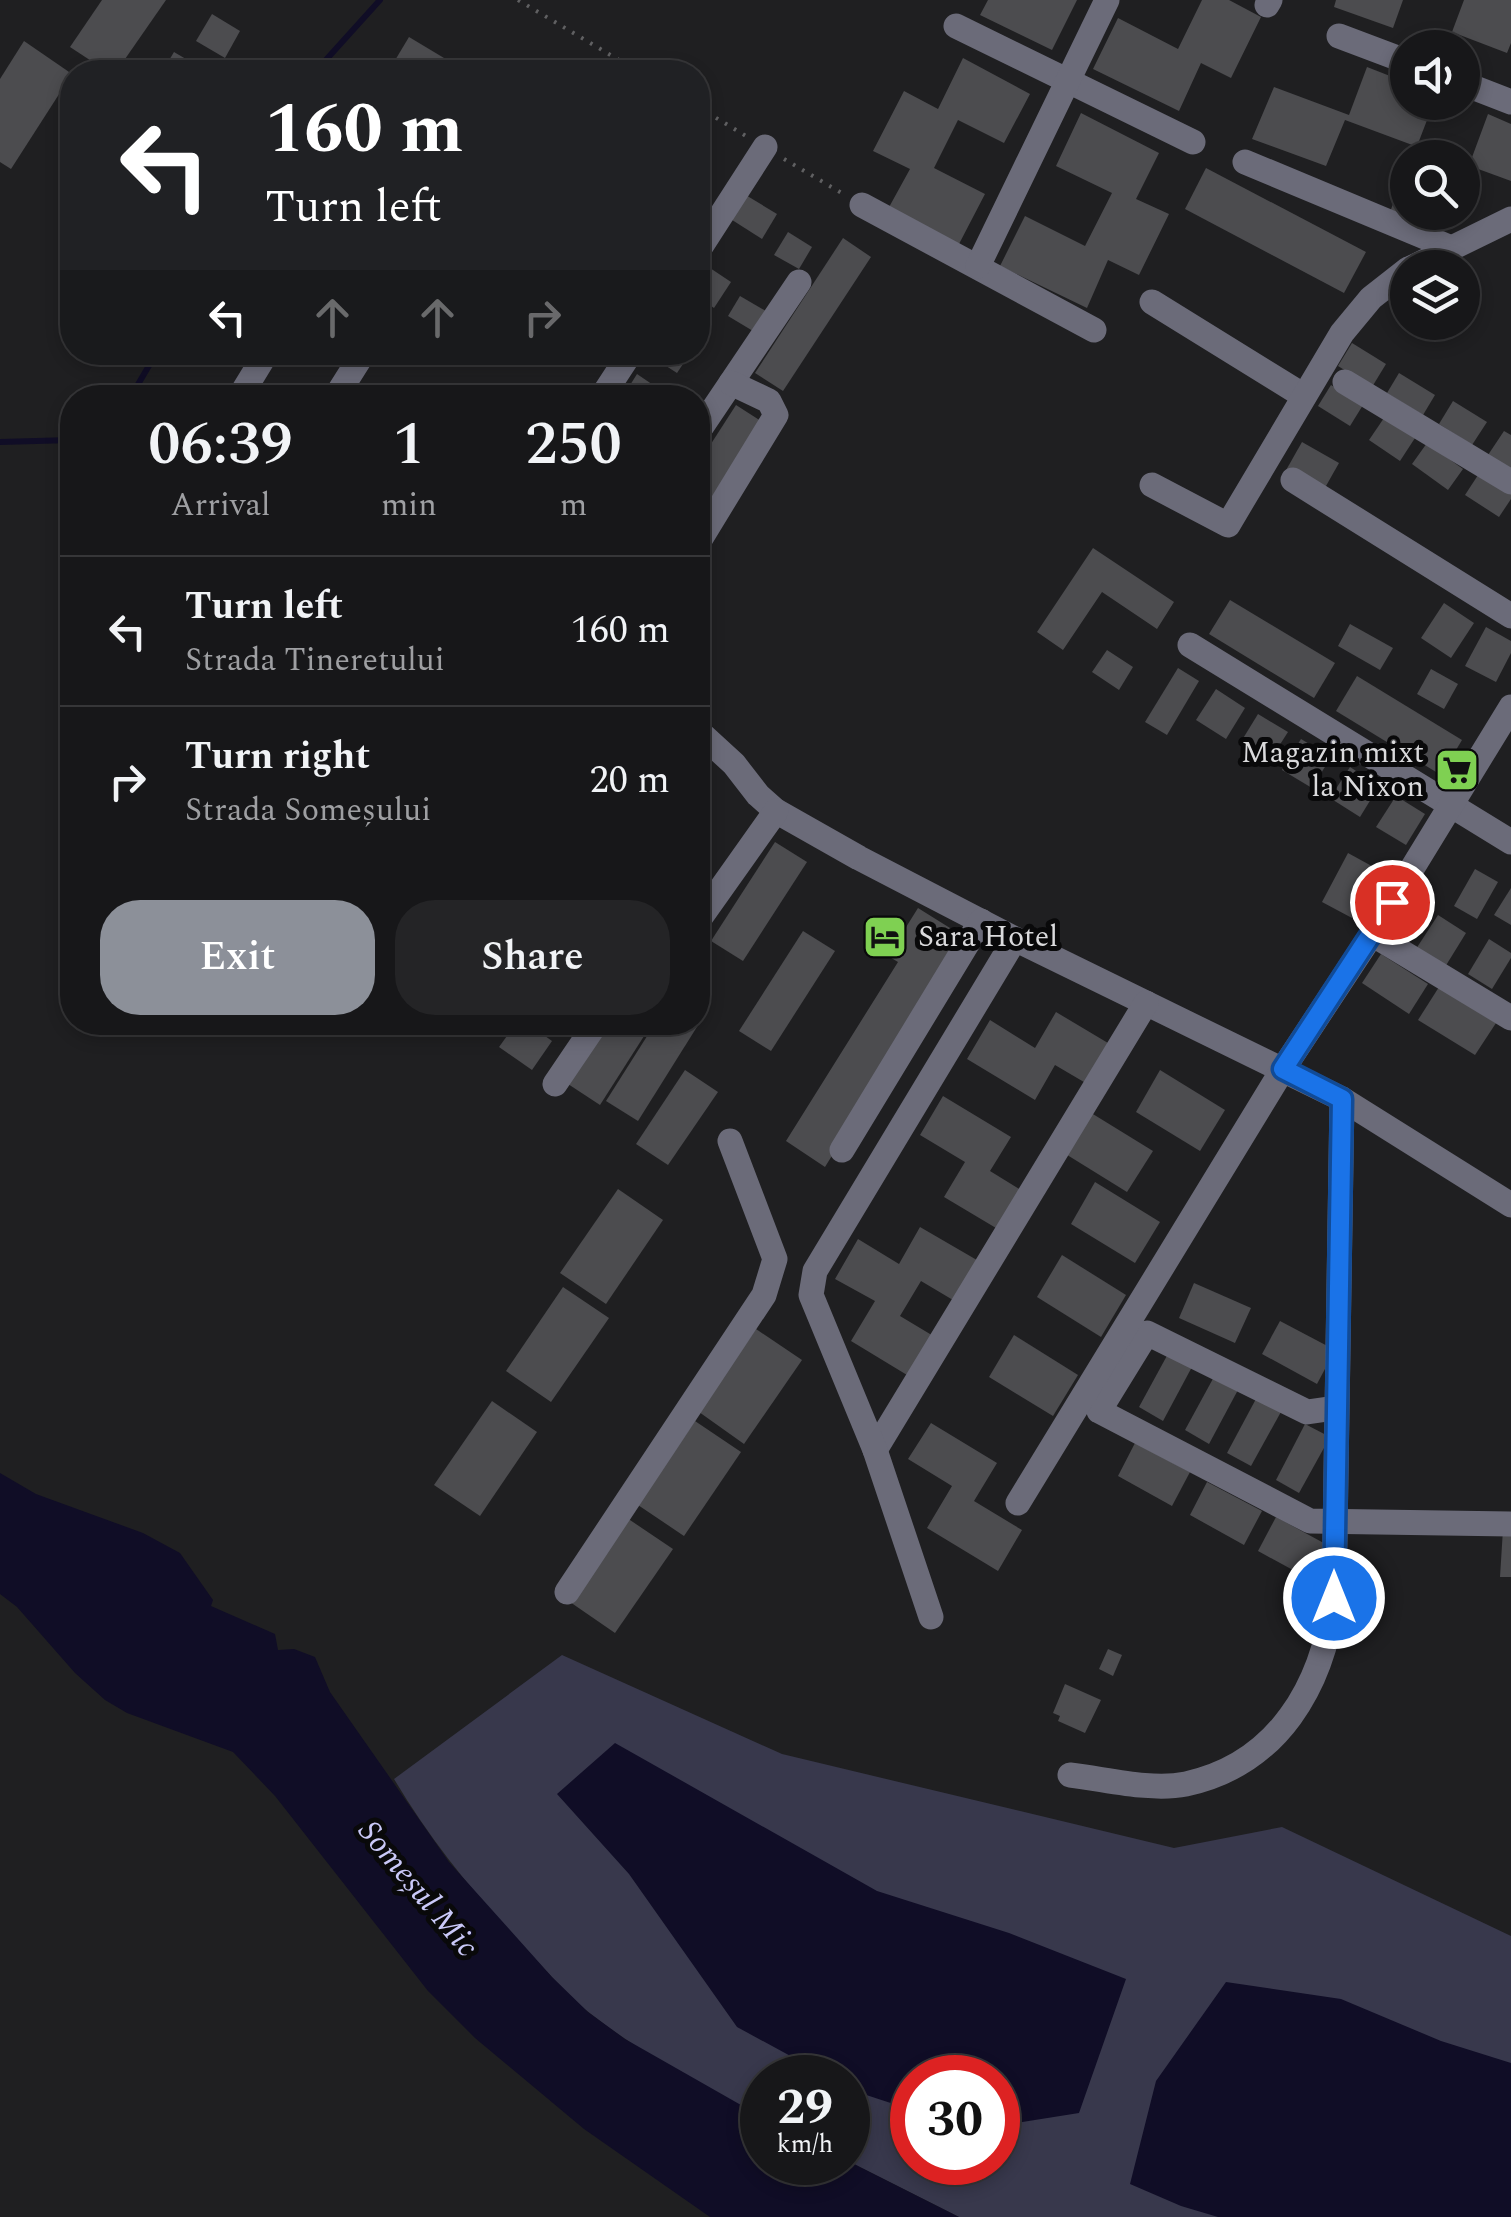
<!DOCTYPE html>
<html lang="en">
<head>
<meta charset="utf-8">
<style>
	:root { --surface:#171719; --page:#242426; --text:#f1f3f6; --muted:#9e9fa2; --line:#363638; --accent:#8c9099 }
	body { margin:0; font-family:Spectral,serif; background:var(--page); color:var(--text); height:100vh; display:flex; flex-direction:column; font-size:38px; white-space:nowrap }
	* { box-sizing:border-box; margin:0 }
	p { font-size:32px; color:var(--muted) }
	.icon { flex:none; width:55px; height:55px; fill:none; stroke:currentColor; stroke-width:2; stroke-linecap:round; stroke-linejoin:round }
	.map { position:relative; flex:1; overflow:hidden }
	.details { position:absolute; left:60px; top:385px; width:650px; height:650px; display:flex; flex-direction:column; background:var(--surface); border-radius:40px; box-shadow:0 5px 15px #0003,0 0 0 2px var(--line) }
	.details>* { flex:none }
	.top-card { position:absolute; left:60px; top:60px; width:650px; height:305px; border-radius:40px; box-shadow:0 5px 15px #0003,0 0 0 2px var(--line); background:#202124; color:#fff; overflow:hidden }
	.controls { position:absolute; left:1390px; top:30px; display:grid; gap:20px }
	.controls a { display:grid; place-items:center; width:90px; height:90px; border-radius:50%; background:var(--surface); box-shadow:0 5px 15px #0003,0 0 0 2px var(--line); font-size:50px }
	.speed { position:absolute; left:740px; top:2055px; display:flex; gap:20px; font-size:50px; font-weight:700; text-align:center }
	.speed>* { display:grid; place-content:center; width:130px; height:130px; border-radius:50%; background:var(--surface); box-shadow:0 5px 15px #0003,0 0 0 2px var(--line); line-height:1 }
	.speed small { font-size:25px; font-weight:400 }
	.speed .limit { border:15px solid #d22; background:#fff; color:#111 }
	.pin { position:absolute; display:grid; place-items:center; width:85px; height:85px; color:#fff; margin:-42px; border:5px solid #fff; border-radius:50%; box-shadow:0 2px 10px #0007 }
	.me { position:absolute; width:110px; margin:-55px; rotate:0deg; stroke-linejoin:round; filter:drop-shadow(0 0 8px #0008) }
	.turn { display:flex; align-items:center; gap:35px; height:210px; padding:0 40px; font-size:45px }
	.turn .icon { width:130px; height:130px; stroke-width:2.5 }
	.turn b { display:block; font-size:70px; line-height:85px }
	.lanes { display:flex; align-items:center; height:95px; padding:0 40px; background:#0003; justify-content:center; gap:50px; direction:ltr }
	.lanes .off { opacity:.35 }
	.eta { display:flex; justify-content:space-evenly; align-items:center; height:170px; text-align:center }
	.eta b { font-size:60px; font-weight:600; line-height:70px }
	.primary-button { display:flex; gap:20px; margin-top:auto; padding:20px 40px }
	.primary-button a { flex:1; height:115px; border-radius:40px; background:var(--accent); color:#fff; font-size:40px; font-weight:600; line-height:115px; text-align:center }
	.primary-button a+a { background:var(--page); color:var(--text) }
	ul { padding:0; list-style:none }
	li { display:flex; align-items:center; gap:30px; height:150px; padding:0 40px; border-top:2px solid var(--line) }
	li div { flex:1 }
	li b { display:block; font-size:38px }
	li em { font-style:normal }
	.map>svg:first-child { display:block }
	.green { fill:#38384c; fill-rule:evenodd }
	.water { fill:#100d26 }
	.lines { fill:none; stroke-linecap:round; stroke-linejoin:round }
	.stream { stroke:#100d26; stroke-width:6 }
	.building { fill:#4c4c4f }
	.path { stroke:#606062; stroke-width:4; stroke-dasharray:2.5 8; stroke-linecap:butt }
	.minor { stroke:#6b6b79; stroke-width:25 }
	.route-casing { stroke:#114b97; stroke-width:25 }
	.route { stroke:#1a73e8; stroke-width:18 }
	.labels { text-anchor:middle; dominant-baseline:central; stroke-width:10; stroke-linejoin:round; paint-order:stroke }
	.poi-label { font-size:30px; fill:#dadadc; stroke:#09090a; text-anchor:end }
	.water-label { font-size:32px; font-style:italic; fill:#cac9f8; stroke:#09090a }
</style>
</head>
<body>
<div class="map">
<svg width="1511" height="2217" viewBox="0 0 1511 2217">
	<rect width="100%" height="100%" fill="#1f1f21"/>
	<!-- green -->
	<path class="green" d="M562,1655L782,1754L1174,1848L1282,1827L1511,1936V2217H959L848,2161V2078H762V2117C704,2087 643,2055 591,2014C571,1999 554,1979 536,1960C483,1905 434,1846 394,1779ZM912,2078H998V2162H912Z"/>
	<!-- water -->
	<g class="water">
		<polygon points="0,1473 36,1494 143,1533 180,1553 213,1600 211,1606 275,1634 278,1650 294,1649 315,1657 330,1692 449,1862 552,1977 588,2012 625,2039 762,2117 762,2162 848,2161 959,2217 710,2217 584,2129 475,2038 428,1991 275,1796 233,1752 127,1713 105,1700 75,1673 17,1607 0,1594"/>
		<polygon points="615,1743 877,1891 1009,1933 1126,1979 1079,2113 998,2126 998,2078 912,2078 912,2110 851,2090 848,2088 848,2078 829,2077 737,2027 629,1874 557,1794"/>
		<polygon points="1226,1982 1341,1999 1441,2041 1511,2063 1511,2217 1218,2217 1181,2206 1130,2184 1156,2081"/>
	</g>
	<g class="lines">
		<!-- stream -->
		<g class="stream">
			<polyline points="315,72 380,0"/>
			<polyline points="130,398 157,352"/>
			<polyline points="0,442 72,440"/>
		</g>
	</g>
	<!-- building -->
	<g class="building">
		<polygon points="102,0 166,0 116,72 108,72 70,47"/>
		<polygon points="988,0 1077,0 1052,50 980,15"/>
		<polygon points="1202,0 1229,0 1261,17 1231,78 1201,63 1179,111 1093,69 1118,18 1178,49"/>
		<polygon points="1336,0 1403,0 1393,28 1334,7"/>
		<polygon points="1464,0 1511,0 1511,43 1507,53 1452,32"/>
		<polygon points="212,14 240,31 225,58 196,41"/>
		<polygon points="409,37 444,58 435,72 388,72"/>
		<polygon points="24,41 72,74 11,169 0,162 0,79"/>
		<polygon points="174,52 208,72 162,72"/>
		<polygon points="963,58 1030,94 1004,143 958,120 934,168 985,194 959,244 888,209 910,169 873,151 904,91 938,109"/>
		<polygon points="1367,67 1408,83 1408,102 1434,102 1419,141 1471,160 1488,114 1511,124 1511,181 1470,166 1462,183 1462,158 1411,158 1415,146 1345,120 1326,166 1252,139 1274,87 1349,115"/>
		<polygon points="1081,113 1159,153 1136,199 1169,214 1139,275 1108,260 1087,308 1000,266 1025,216 1085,246 1112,193 1056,166"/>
		<polygon points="1407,166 1408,212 1450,212 1442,232 1390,212"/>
		<polygon points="1206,168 1366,252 1344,293 1185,209"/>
		<polygon points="744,194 777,214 762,239 729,218"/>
		<polygon points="788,232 812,247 799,269 774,255"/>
		<polygon points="843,238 871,257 783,391 755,373"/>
		<polygon points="701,262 731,282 714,308 698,297 698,267"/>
		<polygon points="740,296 771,314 758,334 728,316"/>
		<polygon points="1352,343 1386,364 1372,387 1338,366"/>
		<polygon points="651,352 691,352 677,373 649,355"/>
		<polygon points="1399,373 1435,395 1423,415 1387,393"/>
		<polygon points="637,374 662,391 657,398 622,398"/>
		<polygon points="1331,385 1363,405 1350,426 1318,406"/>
		<polygon points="1453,401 1487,422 1472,445 1439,424"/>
		<polygon points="736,405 764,423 698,526 698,464"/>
		<polygon points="1384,418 1415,438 1400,461 1369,440"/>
		<polygon points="1504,431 1511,435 1511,470 1488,455"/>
		<polygon points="1302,442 1339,463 1322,493 1285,472"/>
		<polygon points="1427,443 1463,469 1448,490 1412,464"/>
		<polygon points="1480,472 1511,492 1511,499 1499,517 1465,495"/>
		<polygon points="1093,548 1174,602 1157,629 1102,592 1063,650 1037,632"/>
		<polygon points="1230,600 1335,663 1314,698 1209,634"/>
		<polygon points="1444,603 1474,623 1451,658 1421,638"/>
		<polygon points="1350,624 1393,648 1380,670 1338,646"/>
		<polygon points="1486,627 1511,641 1511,653 1496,682 1465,666"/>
		<polygon points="1107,650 1133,667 1119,690 1092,672"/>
		<polygon points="1178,668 1199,681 1167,735 1145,722"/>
		<polygon points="1431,669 1458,684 1444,709 1417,694"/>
		<polygon points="1357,676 1462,740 1441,775 1336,711"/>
		<polygon points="1216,689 1245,708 1226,739 1196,720"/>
		<polygon points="1258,714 1288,732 1268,763 1239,745"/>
		<polygon points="1301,739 1331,757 1312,788 1282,770"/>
		<polygon points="1350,767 1379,786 1360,817 1330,798"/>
		<polygon points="1396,796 1425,814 1406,845 1376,827"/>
		<polygon points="775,842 807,862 743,961 711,941"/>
		<polygon points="1348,853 1379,870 1352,918 1322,902"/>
		<polygon points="1475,869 1498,882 1477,919 1454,906"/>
		<polygon points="1511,888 1511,925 1494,915"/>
		<polygon points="918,908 966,938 825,1167 786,1141 898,962 888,956"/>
		<polygon points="1438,915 1466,933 1445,967 1416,949"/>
		<polygon points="803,931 835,951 771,1051 739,1031"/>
		<polygon points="1489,939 1511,953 1511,958 1492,989 1468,974"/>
		<polygon points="1381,954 1428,984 1409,1014 1362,983"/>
		<polygon points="1439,987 1496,1023 1475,1055 1418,1020"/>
		<polygon points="1056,1012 1113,1046 1089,1085 1055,1065 1035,1100 967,1059 990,1020 1035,1048"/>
		<polygon points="517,1022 526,1022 552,1041 532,1070 499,1047"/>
		<polygon points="608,1022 653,1022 600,1105 568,1084"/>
		<polygon points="656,1022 700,1022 638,1121 606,1101"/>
		<polygon points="685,1070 718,1092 668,1165 636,1144"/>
		<polygon points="1160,1070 1225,1110 1200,1151 1136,1112"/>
		<polygon points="943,1096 1011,1137 990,1171 1024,1192 1001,1231 944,1197 965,1162 920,1135"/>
		<polygon points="1088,1111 1153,1151 1127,1192 1064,1153"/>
		<polygon points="1095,1182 1160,1222 1135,1263 1071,1224"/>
		<polygon points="618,1189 663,1220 606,1304 560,1273"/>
		<polygon points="920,1227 982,1263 958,1303 921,1281 900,1316 935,1337 912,1378 851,1341 875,1301 835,1279 858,1239 899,1264"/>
		<polygon points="1062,1255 1126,1295 1101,1337 1037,1297"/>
		<polygon points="1194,1283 1251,1308 1235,1343 1179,1318"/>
		<polygon points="563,1287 609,1318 551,1402 506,1371"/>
		<polygon points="1280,1321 1335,1350 1317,1384 1262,1354"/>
		<polygon points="756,1329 802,1360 744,1444 699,1412"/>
		<polygon points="1014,1335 1078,1375 1053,1416 989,1377"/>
		<polygon points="1169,1352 1193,1365 1163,1421 1139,1407"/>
		<polygon points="1215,1375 1239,1388 1209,1444 1185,1430"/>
		<polygon points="1257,1397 1282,1410 1251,1466 1227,1453"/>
		<polygon points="492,1401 537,1432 480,1516 434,1485"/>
		<polygon points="695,1421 741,1452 684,1536 638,1505"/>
		<polygon points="931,1423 997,1463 974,1501 1022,1530 998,1571 927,1528 952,1486 908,1459"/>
		<polygon points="1305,1424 1330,1437 1299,1493 1276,1480"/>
		<polygon points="1135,1443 1190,1472 1172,1506 1118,1476"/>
		<polygon points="1207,1482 1262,1511 1244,1545 1190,1515"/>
		<polygon points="1276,1517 1331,1547 1313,1581 1258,1551"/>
		<polygon points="627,1518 673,1549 615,1633 570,1602"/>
		<polygon points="1503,1529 1511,1529 1511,1577 1500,1577"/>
		<polygon points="1108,1649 1122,1655 1113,1676 1099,1669"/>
		<polygon points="1065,1684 1101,1700 1085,1733 1058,1721 1060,1716 1053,1713"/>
	</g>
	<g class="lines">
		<!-- path -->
		<g class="path">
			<polyline points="518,0 639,72"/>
			<polyline points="698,107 746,136"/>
			<polyline points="784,159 845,195"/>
		</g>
		<!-- minor -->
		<g class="minor">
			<polyline points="1267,5 1270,0"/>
			<polyline points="956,26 1193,142"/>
			<polyline points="1339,36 1408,62"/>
			<polyline points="1462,83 1511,102"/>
			<polyline points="1245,162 1449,247"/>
			<polyline points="862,205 1094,330"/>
			<polyline points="698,251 765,147"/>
			<polyline points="978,266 1107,0"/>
			<polyline points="1411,268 1511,219"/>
			<polyline points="1152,302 1304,396"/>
			<polyline points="1345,382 1511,482"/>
			<polyline points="239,398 267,352"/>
			<polyline points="335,398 364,352"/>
			<polyline points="601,398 631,352"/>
			<polyline points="702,426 799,282"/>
			<polyline points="1293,480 1511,616"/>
			<polyline points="1152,485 1228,525 1342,333 1371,298 1408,269"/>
			<polyline points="698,543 776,415 769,401 731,383"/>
			<polyline points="1190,645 1511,842"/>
			<polyline points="698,731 734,764 758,795 776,811 859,858 1015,939 1342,1099 1511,1205"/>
			<polyline points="698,921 776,811"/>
			<polyline points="1372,934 1511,1018"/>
			<polyline points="555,1084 597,1022"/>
			<polyline points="842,1150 981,921"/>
			<polyline points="1335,1408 1307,1412 1147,1333 1099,1411 1310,1521 1511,1524"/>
			<polyline points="875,1450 1146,1003"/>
			<polyline points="1018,1503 1283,1069 1372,934 1511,707"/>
			<polyline points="567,1592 764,1295 775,1259 730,1141"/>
			<polyline points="931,1617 875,1450 811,1295 815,1271 1015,939"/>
			<path d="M1070,1775C1106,1779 1150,1791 1186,1784C1278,1764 1323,1686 1334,1598L1342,1099"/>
		</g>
	</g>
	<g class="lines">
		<defs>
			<polyline id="route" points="1334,1598 1342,1099 1283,1069 1392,902"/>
		</defs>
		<!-- route casing -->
		<use href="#route" class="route-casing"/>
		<!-- route -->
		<use href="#route" class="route"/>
	</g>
	<!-- icons -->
	<defs>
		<symbol id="supermarket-square" viewBox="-11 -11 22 22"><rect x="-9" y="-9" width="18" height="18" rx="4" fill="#7fd052" stroke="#09090a"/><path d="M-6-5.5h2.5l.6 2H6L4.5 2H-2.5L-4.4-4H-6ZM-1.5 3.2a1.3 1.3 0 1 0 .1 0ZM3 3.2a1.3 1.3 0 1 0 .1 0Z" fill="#111"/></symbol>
		<symbol id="hotel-square" viewBox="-11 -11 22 22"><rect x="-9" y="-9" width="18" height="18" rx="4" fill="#7fd052" stroke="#09090a"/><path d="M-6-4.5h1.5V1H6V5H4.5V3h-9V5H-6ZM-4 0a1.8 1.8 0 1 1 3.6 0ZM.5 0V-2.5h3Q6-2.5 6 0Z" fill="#111"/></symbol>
	</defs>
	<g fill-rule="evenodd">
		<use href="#supermarket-square" x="1432" y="745" width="50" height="50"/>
		<use href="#hotel-square" x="860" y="912" width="50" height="50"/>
	</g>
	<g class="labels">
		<!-- poi labels -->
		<g class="poi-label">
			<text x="1424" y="753">Magazin mixt<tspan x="1424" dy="34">la Nixon</tspan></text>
			<text x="918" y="937" text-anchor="start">Sara Hotel</text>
		</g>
		<!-- water labels -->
		<g class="water-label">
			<text transform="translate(418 1889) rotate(50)">Someșul Mic</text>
		</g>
	</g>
</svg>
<div class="controls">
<a><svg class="icon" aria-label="sound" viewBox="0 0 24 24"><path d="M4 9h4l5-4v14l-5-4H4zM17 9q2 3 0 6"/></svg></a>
<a><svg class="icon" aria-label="search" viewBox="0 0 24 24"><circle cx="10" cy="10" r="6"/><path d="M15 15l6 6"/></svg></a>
<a><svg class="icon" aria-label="layers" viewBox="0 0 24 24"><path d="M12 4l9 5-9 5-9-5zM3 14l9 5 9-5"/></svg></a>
</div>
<div class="speed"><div>29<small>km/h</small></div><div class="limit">30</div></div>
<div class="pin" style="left:1392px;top:902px;background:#d93025"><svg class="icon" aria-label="arrive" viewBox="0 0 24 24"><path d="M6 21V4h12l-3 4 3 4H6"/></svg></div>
<svg class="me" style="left:1334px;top:1598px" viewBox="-20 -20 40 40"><circle r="17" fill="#1a73e8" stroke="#fff" stroke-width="3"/><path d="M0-11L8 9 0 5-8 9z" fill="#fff"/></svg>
<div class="top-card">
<div class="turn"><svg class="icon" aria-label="left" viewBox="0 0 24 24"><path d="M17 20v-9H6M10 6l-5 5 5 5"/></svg><div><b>160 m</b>Turn left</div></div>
<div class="lanes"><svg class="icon" aria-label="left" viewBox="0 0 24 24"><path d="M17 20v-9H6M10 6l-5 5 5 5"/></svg><svg class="icon off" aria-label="ahead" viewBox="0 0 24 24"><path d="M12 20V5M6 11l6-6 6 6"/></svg><svg class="icon off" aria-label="ahead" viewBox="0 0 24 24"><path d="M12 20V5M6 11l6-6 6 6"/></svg><svg class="icon off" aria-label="right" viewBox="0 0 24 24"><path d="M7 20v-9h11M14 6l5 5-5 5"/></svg></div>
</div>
<section class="details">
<div class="eta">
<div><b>06:39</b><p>Arrival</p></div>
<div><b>1</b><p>min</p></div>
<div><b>250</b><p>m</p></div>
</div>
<ul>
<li><svg class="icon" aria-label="left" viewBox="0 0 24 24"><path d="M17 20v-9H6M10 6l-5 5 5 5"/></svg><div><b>Turn left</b><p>Strada Tineretului</p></div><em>160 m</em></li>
<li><svg class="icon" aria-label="right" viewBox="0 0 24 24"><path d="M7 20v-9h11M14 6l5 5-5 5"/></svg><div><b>Turn right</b><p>Strada Someșului</p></div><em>20 m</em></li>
</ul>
<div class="primary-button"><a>Exit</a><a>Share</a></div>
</section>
</div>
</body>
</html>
